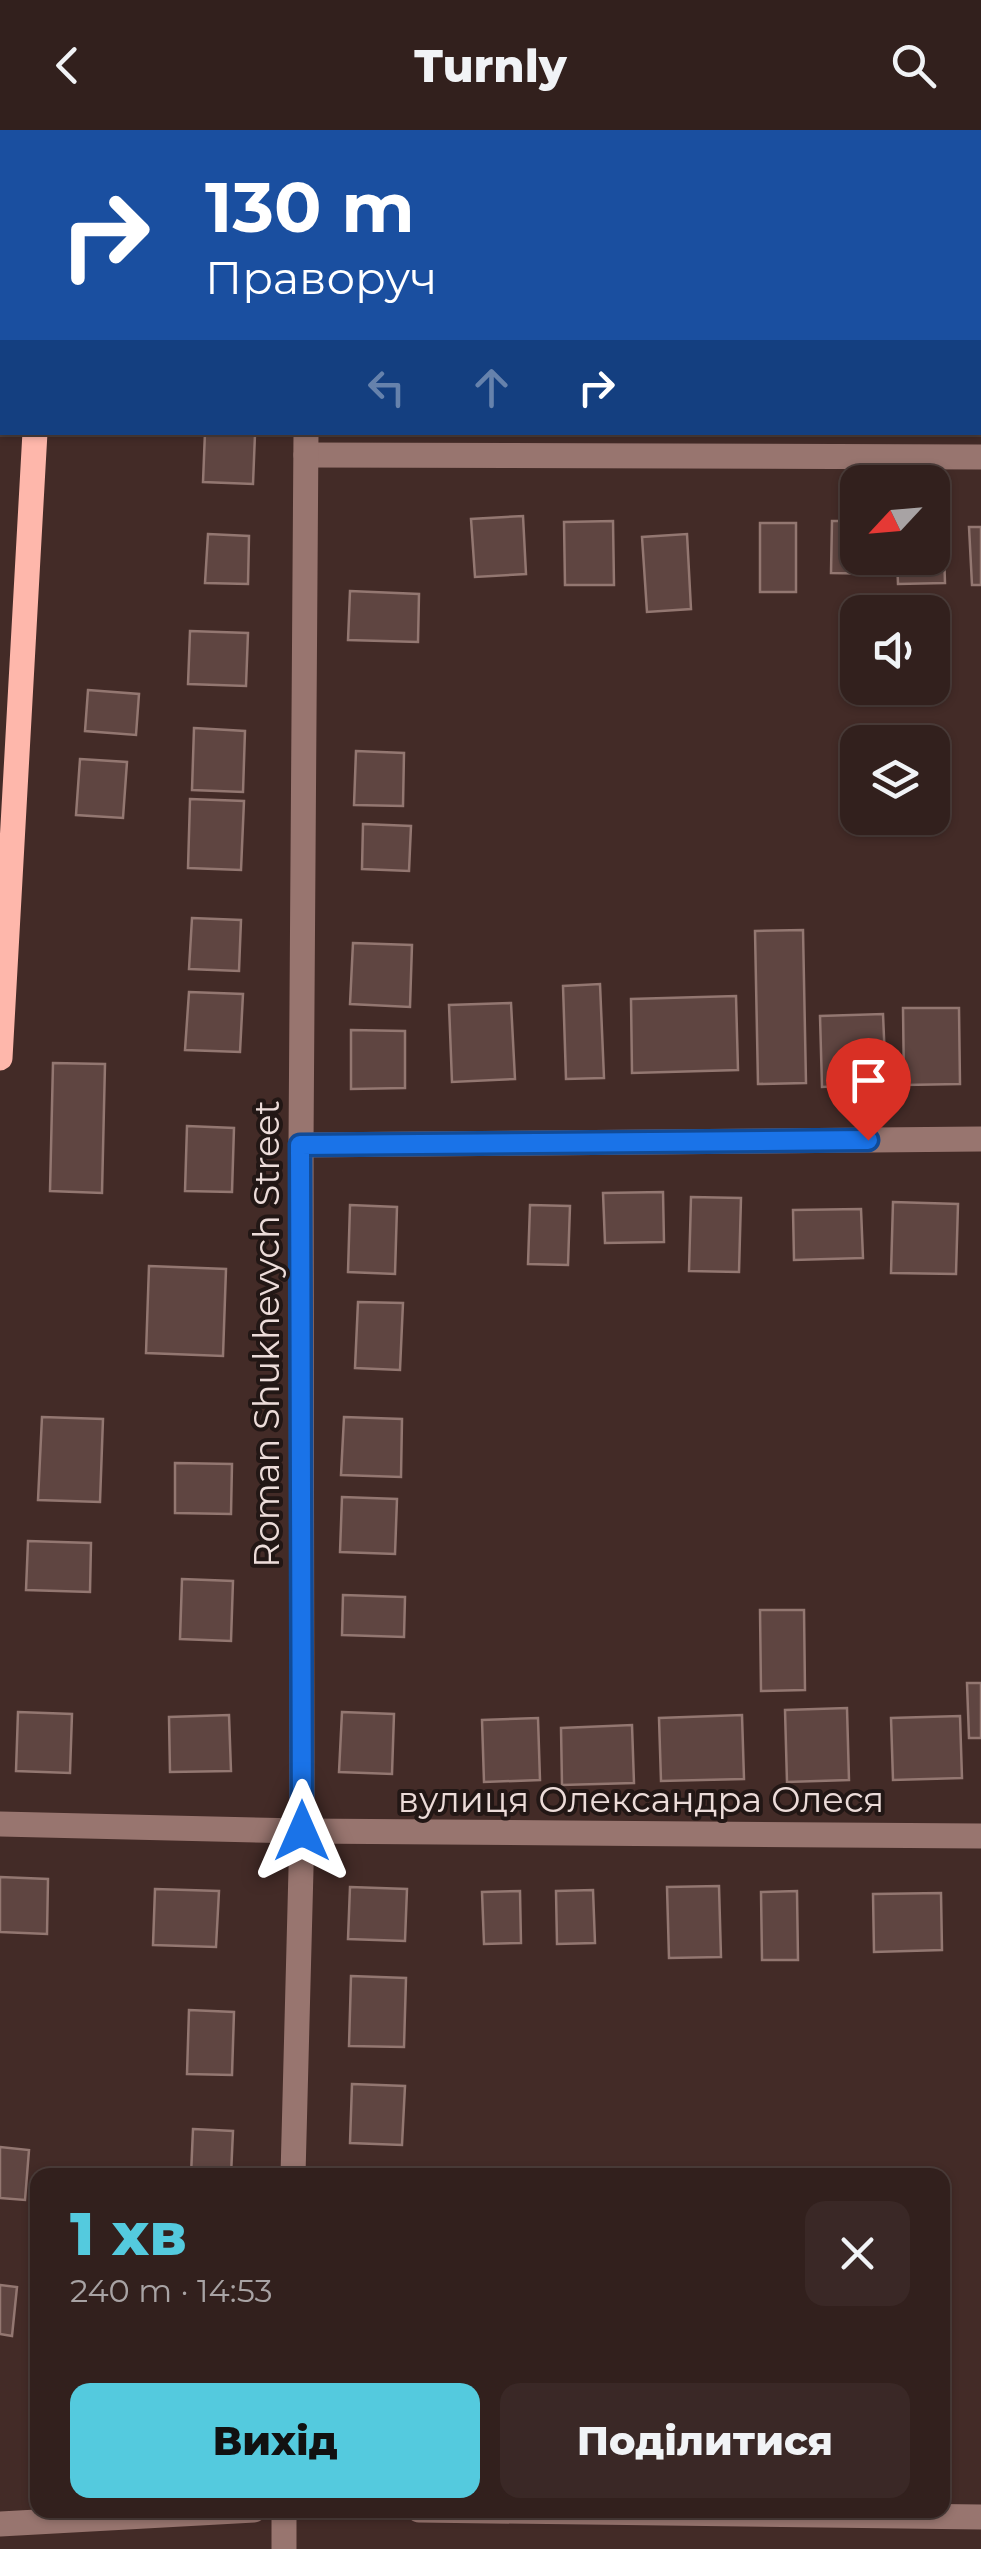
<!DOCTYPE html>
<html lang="uk">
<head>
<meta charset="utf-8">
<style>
	:root { --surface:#32201d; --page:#3a2826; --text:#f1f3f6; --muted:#a8a3a4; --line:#4d3e3b; --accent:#54cade }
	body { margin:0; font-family:Montserrat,sans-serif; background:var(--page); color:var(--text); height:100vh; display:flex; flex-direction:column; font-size:38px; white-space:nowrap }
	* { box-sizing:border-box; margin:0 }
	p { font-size:32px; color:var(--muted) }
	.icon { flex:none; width:55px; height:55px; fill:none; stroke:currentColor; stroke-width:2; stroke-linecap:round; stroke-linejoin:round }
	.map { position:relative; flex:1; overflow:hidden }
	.side { position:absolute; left:30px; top:2038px; width:920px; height:350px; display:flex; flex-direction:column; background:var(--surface); border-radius:20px; box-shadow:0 2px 8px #0004,0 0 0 2px var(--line) }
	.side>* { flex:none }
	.banner { position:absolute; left:0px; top:0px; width:982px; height:305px; box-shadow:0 2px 8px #0004,0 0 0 2px var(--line); background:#1a4fa0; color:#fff; overflow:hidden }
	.needle { width:65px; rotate:244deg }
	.buttons { position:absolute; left:840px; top:335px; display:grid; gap:20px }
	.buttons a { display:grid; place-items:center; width:110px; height:110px; border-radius:20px; background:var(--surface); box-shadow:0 2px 8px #0004,0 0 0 2px var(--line); font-size:50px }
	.pin { position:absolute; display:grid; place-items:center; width:85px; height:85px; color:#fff; margin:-102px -42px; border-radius:50% 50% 50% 0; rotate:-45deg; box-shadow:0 0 10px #0007 }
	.pin .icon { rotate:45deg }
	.me { position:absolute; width:110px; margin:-55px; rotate:0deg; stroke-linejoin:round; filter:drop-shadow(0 0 8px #0008) }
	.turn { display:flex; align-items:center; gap:35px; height:210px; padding:0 40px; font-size:45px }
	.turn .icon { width:130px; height:130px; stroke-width:2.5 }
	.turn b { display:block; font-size:70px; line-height:85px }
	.lanes { display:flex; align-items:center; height:95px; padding:0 40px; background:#0003; justify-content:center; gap:50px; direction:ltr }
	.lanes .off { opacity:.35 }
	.round { display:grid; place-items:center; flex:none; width:105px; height:105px; border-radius:20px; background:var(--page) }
	.overview { display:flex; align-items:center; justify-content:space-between; height:170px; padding:0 40px }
	h1 { font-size:60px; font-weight:800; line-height:75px; color:var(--accent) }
	.primary-button { display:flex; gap:20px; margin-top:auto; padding:20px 40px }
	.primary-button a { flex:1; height:115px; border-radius:20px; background:var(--accent); color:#111; font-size:40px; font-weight:800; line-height:115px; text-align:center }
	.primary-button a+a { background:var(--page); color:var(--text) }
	header { display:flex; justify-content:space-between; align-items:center; height:130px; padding:0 40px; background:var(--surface); font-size:45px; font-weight:800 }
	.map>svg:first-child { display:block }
	.building { fill:#5f4541; stroke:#937771; stroke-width:2.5 }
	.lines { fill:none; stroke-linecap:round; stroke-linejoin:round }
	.minor { stroke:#98756f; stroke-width:25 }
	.major { stroke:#feb7ab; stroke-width:25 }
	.route-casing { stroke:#114b97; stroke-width:25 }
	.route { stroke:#1a73e8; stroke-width:18 }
	.labels { text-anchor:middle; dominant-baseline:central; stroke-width:8; stroke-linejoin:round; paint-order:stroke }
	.street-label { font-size:35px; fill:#ecdcd9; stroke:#221715 }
</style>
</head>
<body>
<header><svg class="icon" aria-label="back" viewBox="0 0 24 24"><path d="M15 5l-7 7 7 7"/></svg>Turnly<svg class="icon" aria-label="search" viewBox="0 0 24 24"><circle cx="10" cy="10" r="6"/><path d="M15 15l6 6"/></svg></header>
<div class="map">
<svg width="981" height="2419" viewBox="0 0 981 2419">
	<rect width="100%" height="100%" fill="#432b27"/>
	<!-- building -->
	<g class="building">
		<polygon points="205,302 255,304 253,354 203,352"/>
		<polygon points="523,386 526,444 475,447 471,389"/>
		<polygon points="943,390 945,453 898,454 897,428 932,428 932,391"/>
		<polygon points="613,391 614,455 565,455 564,392"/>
		<polygon points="832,391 858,391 858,428 885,428 884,444 831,443"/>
		<rect x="760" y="393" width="36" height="69"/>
		<polygon points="969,397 981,397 981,455 972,455"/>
		<polygon points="208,404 249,406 248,454 205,453"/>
		<polygon points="687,404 691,479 647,482 642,407"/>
		<polygon points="350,461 419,464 418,512 348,510"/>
		<polygon points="190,501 248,503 246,556 188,554"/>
		<polygon points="88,560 139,564 136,605 85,601"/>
		<polygon points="194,598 245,601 243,662 192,660"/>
		<polygon points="356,621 404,623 403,676 354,675"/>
		<polygon points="80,629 127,632 123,688 76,685"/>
		<polygon points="190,669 244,671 241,740 188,738"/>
		<polygon points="363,694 411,696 409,741 362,739"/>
		<polygon points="192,788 241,790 239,841 189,839"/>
		<polygon points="803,800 806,953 758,954 755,801"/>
		<polygon points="353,813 412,815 410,877 350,874"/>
		<polygon points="600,854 604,948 566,949 563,856"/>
		<polygon points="189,862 243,864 240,922 185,920"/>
		<polygon points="736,866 738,940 632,943 631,869"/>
		<polygon points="511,873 515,949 452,952 449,875"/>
		<polygon points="903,878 959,878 960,954 904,955"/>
		<polygon points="883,884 886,954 822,957 820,886"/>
		<polygon points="351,900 405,901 405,958 351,959"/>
		<polygon points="53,933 105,934 102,1063 50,1061"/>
		<polygon points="187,996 234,998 232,1062 185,1061"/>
		<polygon points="663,1062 664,1112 605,1113 603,1063"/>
		<polygon points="691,1067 741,1068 739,1142 689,1141"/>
		<polygon points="893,1072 958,1074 956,1144 891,1143"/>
		<polygon points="350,1075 397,1077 395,1144 348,1142"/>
		<polygon points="530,1075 570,1076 568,1135 528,1134"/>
		<polygon points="861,1079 863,1128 794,1130 793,1080"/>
		<polygon points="149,1136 226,1139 223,1226 146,1223"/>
		<polygon points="358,1172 403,1173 400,1240 355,1238"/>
		<polygon points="42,1287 103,1289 100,1372 38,1370"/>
		<polygon points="344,1287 402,1289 401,1347 341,1345"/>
		<polygon points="175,1333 232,1334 231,1384 175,1383"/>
		<polygon points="342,1367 397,1369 395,1424 340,1422"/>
		<polygon points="28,1411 91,1413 90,1462 26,1460"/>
		<polygon points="182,1449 233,1451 231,1511 180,1509"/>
		<polygon points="343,1465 405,1467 404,1507 342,1505"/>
		<polygon points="760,1480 804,1480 805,1560 761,1561"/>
		<polygon points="967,1553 981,1553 981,1608 969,1608"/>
		<polygon points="847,1578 849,1650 787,1652 785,1580"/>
		<polygon points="18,1582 72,1584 70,1643 16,1641"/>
		<polygon points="342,1582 394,1584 392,1644 339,1642"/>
		<polygon points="229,1585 231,1641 170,1642 169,1587"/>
		<polygon points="742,1585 744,1649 661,1651 659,1588"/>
		<polygon points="960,1586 962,1648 893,1650 891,1588"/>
		<polygon points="538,1588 540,1650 484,1652 482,1590"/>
		<polygon points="632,1595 634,1653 562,1655 561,1598"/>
		<polygon points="0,1747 48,1749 47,1804 0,1802"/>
		<polygon points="719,1756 721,1827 669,1828 667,1757"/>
		<polygon points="350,1757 407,1759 405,1811 348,1809"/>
		<polygon points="155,1759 219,1761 216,1817 153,1815"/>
		<polygon points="593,1760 595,1813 557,1814 556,1761"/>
		<polygon points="520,1761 521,1813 484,1814 482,1762"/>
		<polygon points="797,1761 798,1830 762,1830 761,1762"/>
		<polygon points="941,1763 942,1820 874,1822 873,1764"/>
		<polygon points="351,1846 406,1848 404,1917 349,1916"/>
		<polygon points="189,1880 234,1882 232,1945 187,1944"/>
		<polygon points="352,1954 405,1956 402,2015 350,2013"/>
		<polygon points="193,1999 233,2001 231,2045 191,2045"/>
		<polygon points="0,2017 29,2020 25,2070 0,2068"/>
		<polygon points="0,2155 17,2157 12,2206 0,2204"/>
	</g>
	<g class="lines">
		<!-- minor -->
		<g class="minor">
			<polyline points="297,0 298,2"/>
			<polyline points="0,216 2,216"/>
			<polyline points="306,325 981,327"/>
			<polyline points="301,1015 981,1009"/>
			<polyline points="0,1694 302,1701 981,1706"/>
			<polyline points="293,2045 302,1701 301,1015 306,302"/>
			<polyline points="284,2380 284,2419"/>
			<polyline points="419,2380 981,2387"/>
			<polyline points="0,2394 254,2380"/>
		</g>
		<!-- major -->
		<g class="major">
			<polyline points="63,2 64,0"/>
			<polyline points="0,928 35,302"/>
		</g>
	</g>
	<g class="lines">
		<defs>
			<polyline id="route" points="302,1701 300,1015 868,1010"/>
		</defs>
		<!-- route casing -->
		<use href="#route" class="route-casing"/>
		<!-- route -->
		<use href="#route" class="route"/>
	</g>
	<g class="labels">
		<!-- street labels -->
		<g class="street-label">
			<text transform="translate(266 1204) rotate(-90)">Roman Shukhevych Street</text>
			<text x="641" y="1669">вулиця Олександра Олеся</text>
		</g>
	</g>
</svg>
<div class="buttons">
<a><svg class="needle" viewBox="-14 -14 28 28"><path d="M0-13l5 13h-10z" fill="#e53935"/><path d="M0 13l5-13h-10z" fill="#a8a3a4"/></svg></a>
<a><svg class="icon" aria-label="sound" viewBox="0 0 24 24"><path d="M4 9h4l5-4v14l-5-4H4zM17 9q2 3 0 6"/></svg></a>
<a><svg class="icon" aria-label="layers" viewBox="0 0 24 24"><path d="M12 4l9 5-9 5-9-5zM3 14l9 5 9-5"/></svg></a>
</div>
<div class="pin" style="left:868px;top:1010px;background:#d93025"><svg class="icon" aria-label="arrive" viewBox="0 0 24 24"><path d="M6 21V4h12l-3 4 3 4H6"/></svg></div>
<svg class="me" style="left:302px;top:1701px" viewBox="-20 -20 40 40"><path d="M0-17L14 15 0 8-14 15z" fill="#1a73e8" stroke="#fff" stroke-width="4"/></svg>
<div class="banner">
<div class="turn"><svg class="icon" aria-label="right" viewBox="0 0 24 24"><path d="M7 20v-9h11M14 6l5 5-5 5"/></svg><div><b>130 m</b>Праворуч</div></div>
<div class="lanes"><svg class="icon off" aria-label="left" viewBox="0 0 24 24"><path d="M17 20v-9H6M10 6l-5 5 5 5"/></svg><svg class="icon off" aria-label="ahead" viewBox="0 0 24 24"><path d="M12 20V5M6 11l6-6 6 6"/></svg><svg class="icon" aria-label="right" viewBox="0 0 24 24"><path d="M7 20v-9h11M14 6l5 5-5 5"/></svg></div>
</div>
<section class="side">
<div class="overview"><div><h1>1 хв</h1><p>240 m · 14:53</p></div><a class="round"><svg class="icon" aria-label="close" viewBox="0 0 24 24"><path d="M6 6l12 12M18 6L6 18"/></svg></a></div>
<div class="primary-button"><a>Вихід</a><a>Поділитися</a></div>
</section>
</div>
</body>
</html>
